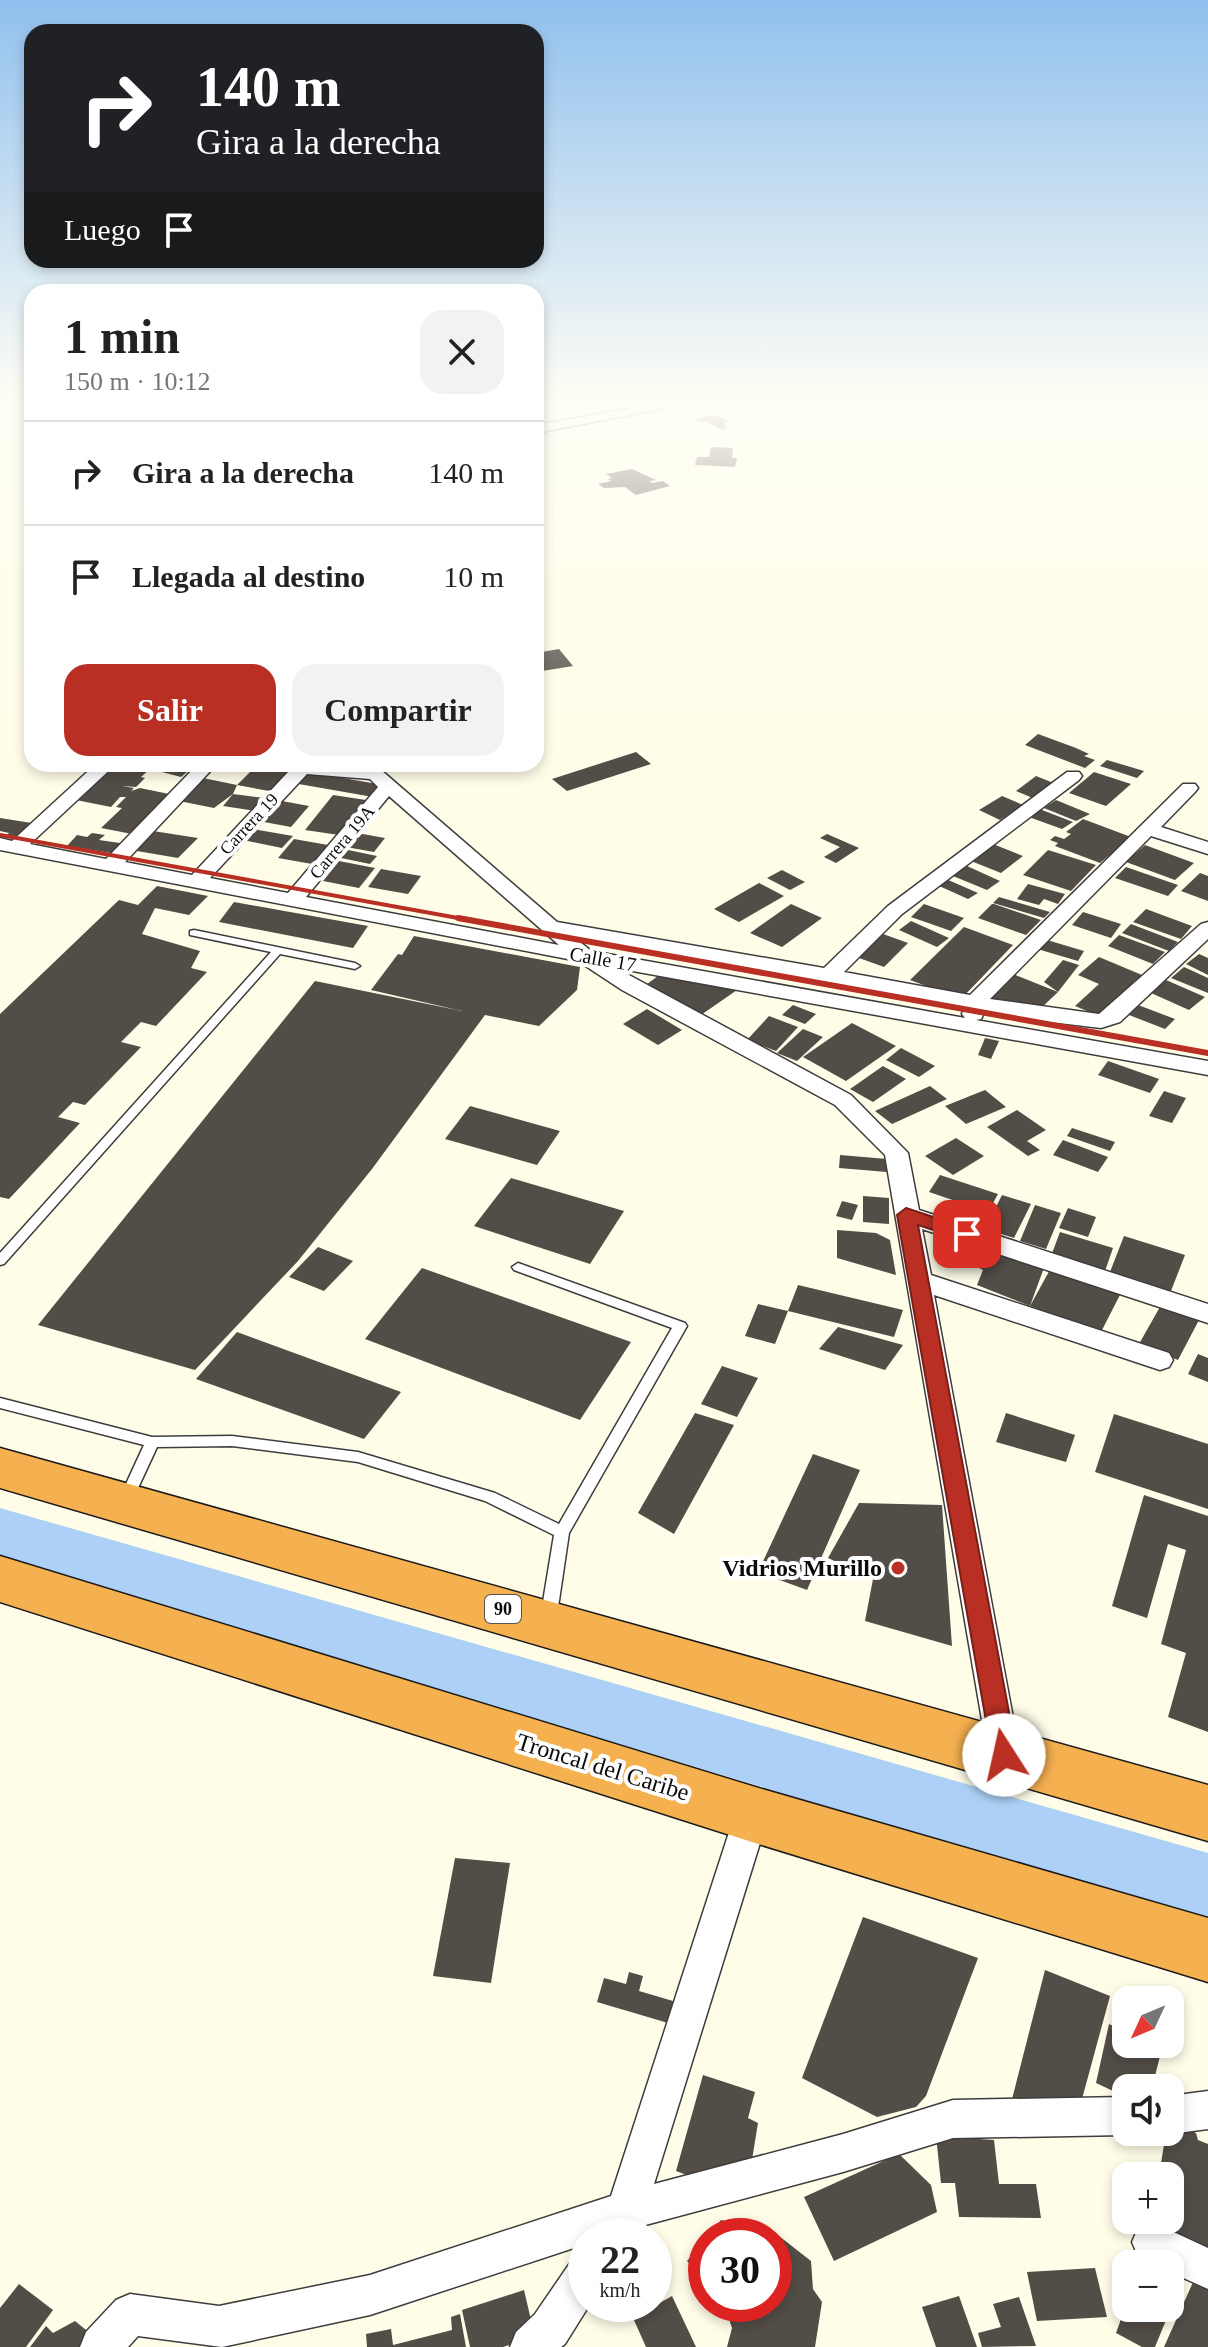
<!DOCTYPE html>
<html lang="es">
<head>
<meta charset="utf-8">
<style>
	:root { --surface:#fff; --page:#f2f2f2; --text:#222; --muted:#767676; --line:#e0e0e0; --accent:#b92f23 }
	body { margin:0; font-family:Georgia,serif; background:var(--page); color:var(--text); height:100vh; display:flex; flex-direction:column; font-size:30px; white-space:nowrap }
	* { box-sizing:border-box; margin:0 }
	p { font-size:26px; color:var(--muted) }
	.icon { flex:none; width:44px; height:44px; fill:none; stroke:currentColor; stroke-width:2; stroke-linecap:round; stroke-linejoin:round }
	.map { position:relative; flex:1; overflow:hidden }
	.side { position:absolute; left:24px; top:284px; width:520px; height:488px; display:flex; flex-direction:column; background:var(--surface); border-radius:24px; box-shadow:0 4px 12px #0003 }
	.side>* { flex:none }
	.hud { position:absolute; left:24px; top:24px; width:520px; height:244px; border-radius:24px; box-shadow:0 4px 12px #0003; background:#202124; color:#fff; overflow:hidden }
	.needle { width:52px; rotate:226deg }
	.fabs { position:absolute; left:1112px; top:1986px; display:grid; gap:16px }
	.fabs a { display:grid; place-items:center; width:72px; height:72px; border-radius:16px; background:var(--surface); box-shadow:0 4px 12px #0003; font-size:40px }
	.speed { position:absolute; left:568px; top:2218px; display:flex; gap:16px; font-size:40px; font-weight:700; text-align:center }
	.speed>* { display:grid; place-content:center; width:104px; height:104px; border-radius:50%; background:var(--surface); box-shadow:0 4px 12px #0003; line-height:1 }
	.speed small { font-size:20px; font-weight:400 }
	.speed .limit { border:12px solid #d22; background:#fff; color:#111 }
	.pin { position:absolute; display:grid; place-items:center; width:68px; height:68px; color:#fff; margin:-34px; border-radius:16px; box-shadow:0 4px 12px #0006 }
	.me { position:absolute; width:88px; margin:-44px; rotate:350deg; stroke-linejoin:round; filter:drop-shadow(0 0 6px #0008) }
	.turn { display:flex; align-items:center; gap:28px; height:168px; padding:0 40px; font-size:36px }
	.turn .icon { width:104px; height:104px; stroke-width:2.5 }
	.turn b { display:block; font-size:56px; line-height:68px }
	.then { display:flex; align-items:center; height:76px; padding:0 40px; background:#0003; gap:16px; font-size:30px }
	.round { display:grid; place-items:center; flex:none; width:84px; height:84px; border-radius:24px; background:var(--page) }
	.head { display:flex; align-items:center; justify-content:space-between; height:136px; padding:0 40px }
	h1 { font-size:48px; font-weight:700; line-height:60px }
	.cta { display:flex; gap:16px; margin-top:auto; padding:16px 40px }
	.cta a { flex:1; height:92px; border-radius:24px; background:var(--accent); color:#fff; font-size:32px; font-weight:700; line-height:92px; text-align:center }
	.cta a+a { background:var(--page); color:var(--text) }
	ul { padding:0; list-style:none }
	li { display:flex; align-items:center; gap:24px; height:104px; padding:0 40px; border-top:2px solid var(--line) }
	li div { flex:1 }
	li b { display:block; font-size:30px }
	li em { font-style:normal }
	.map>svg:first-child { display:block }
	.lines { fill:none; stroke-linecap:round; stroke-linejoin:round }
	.river { fill:#add1f6; fill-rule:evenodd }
	.building { fill:#534d47 }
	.lane-casing { stroke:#3d3d3d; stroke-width:3 }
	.street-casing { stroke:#3d3d3d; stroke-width:3 }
	.highway-casing { stroke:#1b1b1b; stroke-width:3 }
	.lane { fill:#fff; fill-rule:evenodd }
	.street { fill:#fff; fill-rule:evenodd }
	.highway { fill:#f5b050; fill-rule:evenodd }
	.rail-far1 { stroke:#b92f23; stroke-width:4 }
	.rail { stroke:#b92f23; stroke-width:6 }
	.route { fill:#b92f23; stroke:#781f17; stroke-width:2 }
	.poi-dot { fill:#b92f23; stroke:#fff; stroke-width:3 }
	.labels { text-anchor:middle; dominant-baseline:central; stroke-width:8; stroke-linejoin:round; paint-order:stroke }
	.far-street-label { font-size:18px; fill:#0a0a0a; stroke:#fff }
	.shield { fill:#fff; stroke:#545454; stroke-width:2 }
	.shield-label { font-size:18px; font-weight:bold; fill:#0a0a0a }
	.street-label { font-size:20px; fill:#0a0a0a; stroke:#fff }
	.near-poi-label { font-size:24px; font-weight:bold; fill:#0a0a0a; stroke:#fff; text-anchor:end }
	.near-street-label { font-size:24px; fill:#0a0a0a; stroke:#fff }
</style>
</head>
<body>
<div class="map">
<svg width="1208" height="2347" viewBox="0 0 1208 2347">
	<rect width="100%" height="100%" fill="#fffde8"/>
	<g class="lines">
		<!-- river -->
		<polygon class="river" points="0,1508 1208,1853 1208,1921 0,1558"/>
	</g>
	<!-- building -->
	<g class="building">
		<polygon points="712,414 729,421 724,423 726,429 720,429 708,422 693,421"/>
		<polygon points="711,447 733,448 732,458 737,458 735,467 695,465 697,457 709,457"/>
		<polygon points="632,469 656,480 650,481 652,483 663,481 670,486 636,495 625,487 604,488 598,484 611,481 608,479 612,478 606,474"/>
		<polygon points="559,649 573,666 536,672 536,653"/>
		<polygon points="1038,734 1076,748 1089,754 1084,756 1095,760 1085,768 1025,745"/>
		<polygon points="636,752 651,764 567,791 552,779"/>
		<polygon points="1107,760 1144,771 1137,778 1100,766"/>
		<polygon points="117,764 150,769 141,777 145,778 136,787 122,786 134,788 131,791 140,788 169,794 165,797 170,798 132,834 101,828 122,808 116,807 126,797 120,797 111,807 76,800"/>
		<polygon points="161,764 197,764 181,777 154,770"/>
		<polygon points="258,764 267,764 296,770 274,792 237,785"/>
		<polygon points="303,771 383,785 373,797 293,783"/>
		<polygon points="1094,772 1131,784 1106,806 1069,793"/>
		<polygon points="1036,776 1056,784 1035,799 1016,791"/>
		<polygon points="203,778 237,785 233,794 214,808 179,801"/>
		<polygon points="233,794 272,799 256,811 223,806"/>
		<polygon points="333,795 366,800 339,835 305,830"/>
		<polygon points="1002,796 1023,805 1000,820 979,810"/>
		<polygon points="1056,800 1090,814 1076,821 1044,808"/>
		<polygon points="282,801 309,806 291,827 264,822"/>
		<polygon points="1037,808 1073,822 1062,829 1026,816"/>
		<polygon points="0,818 38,824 25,838 7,835 9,833 0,831"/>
		<polygon points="1083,819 1131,837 1100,863 1055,846 1058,843 1050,840 1055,836 1064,839 1071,834 1066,832"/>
		<polygon points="253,829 293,836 282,848 243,840"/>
		<polygon points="153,831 198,838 178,858 137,851"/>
		<polygon points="92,833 105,835 99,840 127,844 117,854 67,846 77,835 87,837"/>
		<polygon points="357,833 385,838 374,852 346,847"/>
		<polygon points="827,834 859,848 836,863 824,857 840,847 820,838"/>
		<polygon points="294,839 328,845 312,864 278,858"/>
		<polygon points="993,844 1023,856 1001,873 971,861"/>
		<polygon points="1145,845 1194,863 1175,880 1126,862"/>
		<polygon points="348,850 377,856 370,864 341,858"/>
		<polygon points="1048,850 1096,865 1071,891 1023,875"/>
		<polygon points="339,861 375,868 359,888 323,881"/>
		<polygon points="967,866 1000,881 987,890 953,876"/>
		<polygon points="1126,867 1178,885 1168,896 1115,878"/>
		<polygon points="381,869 421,876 408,894 368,887"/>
		<polygon points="782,870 805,882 790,890 767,878"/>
		<polygon points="1200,873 1208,876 1208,901 1181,891"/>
		<polygon points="946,879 978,893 968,899 937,885"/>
		<polygon points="759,883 784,896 739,922 714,909"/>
		<polygon points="1028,884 1065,894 1058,904 1044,899 1039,905 1017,899"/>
		<polygon points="157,886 208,896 189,915 155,908 142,934 200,951 191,968 207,972 156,1026 141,1022 121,1042 141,1047 85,1105 73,1102 58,1117 80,1123 9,1199 0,1197 0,1014 119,900 138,905"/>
		<polygon points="999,897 1050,912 1044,918 993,903"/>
		<polygon points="234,902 368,926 353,948 219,922"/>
		<polygon points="791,904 822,918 782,947 750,933"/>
		<polygon points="924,904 964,918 951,931 911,917"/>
		<polygon points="992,904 994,904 1041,920 1026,935 978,918"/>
		<polygon points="1146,909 1192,926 1181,939 1133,922"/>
		<polygon points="1083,912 1121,924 1111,938 1072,925"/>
		<polygon points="911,921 949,938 937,947 899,930"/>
		<polygon points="1131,924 1178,942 1169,951 1122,933"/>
		<polygon points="964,927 1013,945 961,999 910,980"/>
		<polygon points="883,934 908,943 884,967 859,958"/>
		<polygon points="1119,935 1165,952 1153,964 1108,946"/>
		<polygon points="414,936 580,967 577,990 539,1026 485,1015 372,1169 298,1261 195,1370 38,1325 315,981 462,1011 371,990 398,954 402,955"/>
		<polygon points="1047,940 1084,951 1078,961 1034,948"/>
		<polygon points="1199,954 1208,958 1208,975 1186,964"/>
		<polygon points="1099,957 1142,975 1099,1016 1075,1006 1099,984 1078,975"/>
		<polygon points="1063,960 1079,965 1058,992 1044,982"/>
		<polygon points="1184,967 1208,978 1208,993 1171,978"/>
		<polygon points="662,973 737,990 701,1015 643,987"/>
		<polygon points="1013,974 1058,992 1039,1010 985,999"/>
		<polygon points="1166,980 1205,997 1189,1010 1151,993"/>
		<polygon points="793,1005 816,1014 805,1024 782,1015"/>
		<polygon points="1138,1005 1175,1019 1165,1029 1129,1015"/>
		<polygon points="647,1009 682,1030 658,1045 623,1024"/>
		<polygon points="769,1016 798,1027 776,1051 747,1040"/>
		<polygon points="852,1023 896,1046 846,1081 803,1057"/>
		<polygon points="803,1029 823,1037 797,1061 777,1053"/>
		<polygon points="985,1038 999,1041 991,1059 978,1055"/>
		<polygon points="901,1048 935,1066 919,1077 886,1060"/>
		<polygon points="1108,1061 1159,1079 1150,1093 1098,1075"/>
		<polygon points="883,1066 906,1079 873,1102 850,1089"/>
		<polygon points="930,1086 947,1099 892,1124 875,1111"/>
		<polygon points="985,1090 1006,1107 966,1124 945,1106"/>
		<polygon points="1164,1091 1186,1098 1172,1123 1149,1116"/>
		<polygon points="470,1106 560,1131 537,1165 445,1139"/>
		<polygon points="1017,1110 1046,1130 1027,1141 1040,1150 1028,1156 987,1127"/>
		<polygon points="1072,1128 1115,1142 1110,1151 1067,1136"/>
		<polygon points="956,1138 984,1156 953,1175 925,1156"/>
		<polygon points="1063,1140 1108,1157 1098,1172 1053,1155"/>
		<polygon points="840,1155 887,1159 887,1172 839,1168"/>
		<polygon points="940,1175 998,1194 988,1212 929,1192"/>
		<polygon points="511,1178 624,1211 590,1264 474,1226"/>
		<polygon points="1002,1195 1031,1204 1014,1238 985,1229"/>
		<polygon points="863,1196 889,1198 889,1224 863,1222"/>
		<polygon points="842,1201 858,1205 852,1220 836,1216"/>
		<polygon points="1035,1205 1061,1213 1046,1249 1020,1241"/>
		<polygon points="1068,1208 1096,1217 1088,1237 1059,1228"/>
		<polygon points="837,1230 876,1233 890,1240 896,1275 837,1258"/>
		<polygon points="1060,1232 1113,1248 1105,1271 1051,1256"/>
		<polygon points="1124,1236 1185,1255 1169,1296 1108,1277"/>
		<polygon points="981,1243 1045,1265 1030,1306 977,1285 983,1270 970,1263"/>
		<polygon points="318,1247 353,1261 324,1291 289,1277"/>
		<polygon points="1052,1266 1122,1291 1101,1332 1030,1306"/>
		<polygon points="422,1268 631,1342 580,1420 365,1339"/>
		<polygon points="798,1285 903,1310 894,1337 788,1311"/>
		<polygon points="758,1304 788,1311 775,1344 745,1336"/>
		<polygon points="1161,1305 1199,1320 1178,1360 1139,1344"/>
		<polygon points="838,1327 903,1345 885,1370 819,1349"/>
		<polygon points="237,1332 401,1392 364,1439 196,1379"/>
		<polygon points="1198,1354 1208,1358 1208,1382 1188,1374"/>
		<polygon points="722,1366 758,1378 737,1417 701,1404"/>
		<polygon points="695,1413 734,1425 674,1534 638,1513"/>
		<polygon points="1006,1413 1075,1435 1066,1462 996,1442"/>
		<polygon points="1114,1414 1208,1444 1208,1509 1095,1472"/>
		<polygon points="813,1454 860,1470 807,1590 758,1572"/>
		<polygon points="1144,1495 1208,1516 1208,1732 1168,1717 1186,1653 1161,1644 1186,1550 1168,1544 1147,1618 1112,1606"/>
		<polygon points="859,1503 942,1505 952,1646 865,1621 873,1579 828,1558"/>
		<polygon points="455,1858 510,1863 491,1983 433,1976"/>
		<polygon points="863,1917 978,1958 926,2096 916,2107 877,2117 802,2078"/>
		<polygon points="1045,1970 1110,1996 1079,2110 1010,2107"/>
		<polygon points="629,1972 643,1976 639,1991 673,2001 668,2023 597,2002 604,1978 626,1984"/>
		<polygon points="1109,2024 1126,2032 1126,2044 1153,2044 1162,2048 1152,2088 1126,2088 1126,2097 1096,2083"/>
		<polygon points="703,2075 755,2092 748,2118 758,2123 751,2166 703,2181 676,2171"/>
		<polygon points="1170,2122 1196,2133 1198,2140 1208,2144 1208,2261 1154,2238 1158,2220 1170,2220 1170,2176 1159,2176 1166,2132 1170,2132"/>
		<polygon points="936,2136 994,2140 999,2184 1036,2184 1041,2218 959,2217 955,2183 941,2183"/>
		<polygon points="899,2154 931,2185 937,2212 834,2261 804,2197"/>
		<polygon points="721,2220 779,2236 811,2261 813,2289 822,2302 815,2347 727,2347 732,2328 724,2304 774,2304 774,2236 708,2236"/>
		<polygon points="706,2238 706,2280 687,2261"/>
		<polygon points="1144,2254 1187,2269 1155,2347 1142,2347 1116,2333 1125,2308 1170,2308 1170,2264 1141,2264"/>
		<polygon points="1095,2268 1107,2317 1037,2321 1027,2272"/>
		<polygon points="1198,2271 1208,2279 1208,2347 1164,2347"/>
		<polygon points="19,2284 53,2310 26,2347 0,2347 0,2308"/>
		<polygon points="524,2290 535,2337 503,2347 470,2347 462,2310"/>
		<polygon points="672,2296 696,2347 646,2347 633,2318"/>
		<polygon points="959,2296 977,2347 936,2347 922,2307"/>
		<polygon points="1019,2297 1036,2346 982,2347 978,2333 1001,2327 993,2304"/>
		<polygon points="460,2314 466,2347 367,2347 366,2334 391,2329 393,2345 452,2330 451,2317"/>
		<polygon points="75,2321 96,2338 93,2347 30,2347 46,2326 53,2333"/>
	</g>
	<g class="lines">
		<defs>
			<g id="lane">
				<polygon points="194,930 355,963 360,966 355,969 280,954 4,1264 0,1265 0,1253 271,952 190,935 190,931"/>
				<polygon points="518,1263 685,1323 687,1326 569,1533 557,1614 554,1619 549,1620 544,1619 541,1614 554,1535 485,1501 358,1462 232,1446 157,1447 132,1501 127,1503 122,1501 120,1497 144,1445 0,1408 0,1398 152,1437 232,1436 358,1452 495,1493 559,1524 672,1328 514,1270 512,1267"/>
			</g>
			<g id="street">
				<polygon points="673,401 702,401 536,433 536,425"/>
				<path d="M96,764H116L30,844L106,859L198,764H217L125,862L192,875L289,771L271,768L268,764C298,764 328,769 358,769L354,764H374L557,922L824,968L888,906L1067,772H1079L1082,776L1079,780L902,914L844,972L970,995L1183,784H1195L1198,788L1195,792L1161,827L1208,842V854L1151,836L990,999L1099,1014L1201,924L1208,922V939L1120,1022L1101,1028L1034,1020L985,1011L981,1019L976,1020L1208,1061V1075L616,968L851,1095L908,1153L919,1210L1208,1304V1323L922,1229L931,1275L1169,1353L1173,1360L1169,1367L1160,1370L934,1295L1020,1755L1016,1765L1004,1770L992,1765L988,1755L885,1155L835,1105L622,990L578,961L0,850V838L12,841ZM307,774L370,779L378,787L288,893L210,878ZM389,796L559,945L306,897ZM574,937L964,1007L962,1014L965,1018L591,951Z"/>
				<polygon points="752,1799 764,1803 769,1814 654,2184 843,2134 953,2100 1126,2097 1126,2132 1133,2132 1126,2135 953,2138 843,2172 638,2227 633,2236 586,2236 586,2244 370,2315 222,2347 138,2336 128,2347 80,2347 86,2332 116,2300 130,2294 219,2306 370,2275 611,2196 735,1814 740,1803"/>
				<polygon points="1208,2091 1208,2129 1170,2134 1165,2132 1170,2132 1170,2096"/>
				<polygon points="1152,2222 1208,2248 1208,2289 1170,2272 1170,2264 1154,2264 1138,2256 1132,2242 1138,2228"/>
				<polygon points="586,2254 586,2304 590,2304 565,2344 561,2347 510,2347 516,2332 535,2314 572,2260"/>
			</g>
			<g id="highway">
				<polygon points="0,1448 1208,1785 1208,1841 0,1488"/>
				<polygon points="0,1556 752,1786 1208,1918 1208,1982 752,1842 0,1602"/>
			</g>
		</defs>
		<!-- lane casing -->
		<use href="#lane" class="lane-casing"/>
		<!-- street casing -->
		<use href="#street" class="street-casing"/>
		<!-- highway casing -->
		<use href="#highway" class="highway-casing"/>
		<!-- lane -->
		<use href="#lane" class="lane"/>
		<!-- street -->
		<use href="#street" class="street"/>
		<!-- highway -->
		<use href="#highway" class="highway"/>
		<!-- rail-far1 -->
		<polyline class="rail-far1" points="0,835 469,920"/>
		<!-- rail -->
		<polyline class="rail" points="458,918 1208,1053"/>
	</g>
	<!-- sky -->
	<linearGradient id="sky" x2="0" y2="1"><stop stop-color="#90c0ee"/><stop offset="0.55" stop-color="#fffef5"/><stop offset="1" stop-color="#fffef5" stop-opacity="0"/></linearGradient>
	<rect width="1208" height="730" fill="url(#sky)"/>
	<!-- route -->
	<polygon class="route" points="906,1208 973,1230 976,1234 967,1241 918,1225 1017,1755 1013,1763 1004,1766 996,1763 992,1755 897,1215"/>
	<!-- markers -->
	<circle class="poi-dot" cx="898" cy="1568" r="8"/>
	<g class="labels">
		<!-- far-street labels -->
		<g class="far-street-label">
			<text transform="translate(249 824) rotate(-47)">Carrera 19</text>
			<text transform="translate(342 842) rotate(-50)">Carrera 19A</text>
		</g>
		<!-- shield labels -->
		<rect class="shield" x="485" y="1595" width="36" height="28" rx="6"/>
		<g class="shield-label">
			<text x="503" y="1609">90</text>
		</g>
		<!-- street labels -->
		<g class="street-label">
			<text transform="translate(603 959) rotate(10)">Calle 17</text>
		</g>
		<!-- near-poi labels -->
		<g class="near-poi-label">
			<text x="882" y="1568">Vidrios Murillo</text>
		</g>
		<!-- near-street labels -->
		<g class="near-street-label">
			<text transform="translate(603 1767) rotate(17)">Troncal del Caribe</text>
		</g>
	</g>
</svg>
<div class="fabs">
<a><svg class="needle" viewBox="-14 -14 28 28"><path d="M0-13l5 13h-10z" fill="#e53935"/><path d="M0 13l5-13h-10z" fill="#767676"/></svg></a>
<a><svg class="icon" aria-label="sound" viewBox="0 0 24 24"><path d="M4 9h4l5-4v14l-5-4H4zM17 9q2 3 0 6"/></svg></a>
<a>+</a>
<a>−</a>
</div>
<div class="speed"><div>22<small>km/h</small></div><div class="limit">30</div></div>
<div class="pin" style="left:967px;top:1234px;background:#d93025"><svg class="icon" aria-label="arrive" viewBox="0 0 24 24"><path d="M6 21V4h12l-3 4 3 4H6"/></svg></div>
<svg class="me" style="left:1004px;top:1755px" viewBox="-20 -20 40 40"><circle r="19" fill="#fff"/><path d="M0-13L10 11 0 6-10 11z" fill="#b92f23"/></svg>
<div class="hud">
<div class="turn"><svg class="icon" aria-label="right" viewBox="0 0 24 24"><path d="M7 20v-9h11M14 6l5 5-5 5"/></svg><div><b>140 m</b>Gira a la derecha</div></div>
<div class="then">Luego<svg class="icon" aria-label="arrive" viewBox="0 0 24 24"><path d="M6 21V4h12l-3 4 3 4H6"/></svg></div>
</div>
<section class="side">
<div class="head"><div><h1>1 min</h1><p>150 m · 10:12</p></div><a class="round"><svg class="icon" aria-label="close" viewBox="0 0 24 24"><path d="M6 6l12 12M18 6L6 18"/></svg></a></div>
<ul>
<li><svg class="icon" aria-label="right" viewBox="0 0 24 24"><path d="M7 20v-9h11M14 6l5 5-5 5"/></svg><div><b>Gira a la derecha</b></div><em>140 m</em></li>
<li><svg class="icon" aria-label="arrive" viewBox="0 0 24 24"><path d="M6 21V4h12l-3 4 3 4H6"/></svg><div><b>Llegada al destino</b></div><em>10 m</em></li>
</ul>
<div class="cta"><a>Salir</a><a>Compartir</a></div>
</section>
</div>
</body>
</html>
